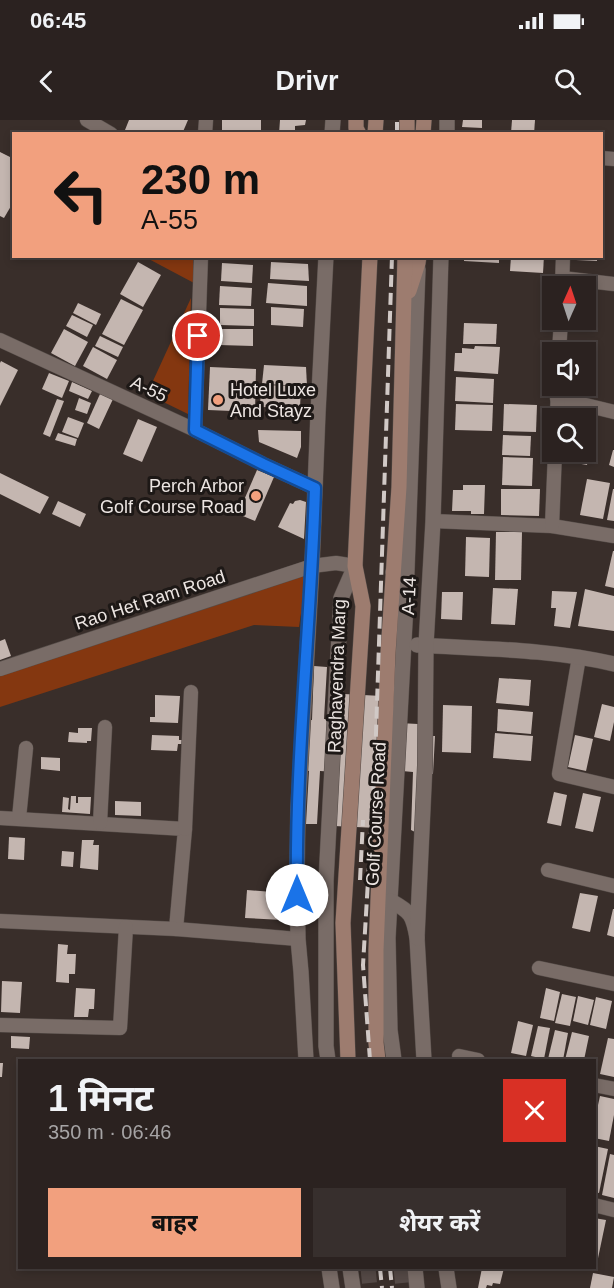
<!DOCTYPE html>
<html lang="hi">
<head>
<meta charset="utf-8">
<style>
	:root { --surface:#2b2220; --page:#372f2d; --text:#f1f3f6; --muted:#a6a4a5; --line:#473f3e; --accent:#f2a07e }
	body { margin:0; font-family:Arial,"Noto Sans Devanagari",sans-serif; background:var(--page); color:var(--text); height:100vh; display:flex; flex-direction:column; font-size:22px; white-space:nowrap }
	* { box-sizing:border-box; margin:0 }
	p { font-size:20px; color:var(--muted) }
	.icon { flex:none; width:33px; height:33px; fill:none; stroke:currentColor; stroke-width:2; stroke-linecap:round; stroke-linejoin:round }
	.map { position:relative; flex:1; overflow:hidden }
	.drawer { position:absolute; left:18px; top:939px; width:578px; height:210px; display:flex; flex-direction:column; background:var(--surface); border-radius:0px; box-shadow:0 3px 9px #0003,0 0 0 2px var(--line) }
	.drawer>* { flex:none }
	.top-card { position:absolute; left:12px; top:12px; width:591px; height:126px; border-radius:0px; box-shadow:0 3px 9px #0003,0 0 0 2px var(--line); background:#f2a07e; color:#111; overflow:hidden }
	.needle { width:39px; rotate:3deg }
	.fabs { position:absolute; left:542px; top:156px; display:grid; gap:12px }
	.fabs a { display:grid; place-items:center; width:54px; height:54px; border-radius:0px; background:var(--surface); box-shadow:0 3px 9px #0003,0 0 0 2px var(--line); font-size:30px }
	.pin { position:absolute; display:grid; place-items:center; width:51px; height:51px; color:#fff; margin:-26px; border:3px solid #fff; border-radius:50%; box-shadow:0 2px 6px #0007 }
	.me { position:absolute; width:66px; margin:-33px; rotate:0deg; stroke-linejoin:round; filter:drop-shadow(0 0 4px #0008) }
	.turn { display:flex; align-items:center; gap:21px; height:126px; padding:0 30px; font-size:27px }
	.turn .icon { width:78px; height:78px; stroke-width:2.5 }
	.turn b { display:block; font-size:42px; line-height:51px }
	.round { display:grid; place-items:center; flex:none; width:63px; height:63px; border-radius:0px; background:var(--page) }
	.headline { display:flex; align-items:center; justify-content:space-between; height:102px; padding:0 30px }
	h1 { font-size:36px; font-weight:700; line-height:45px }
	.cta { display:flex; gap:12px; margin-top:auto; padding:12px 30px }
	.cta a { flex:1; height:69px; border-radius:0px; background:var(--accent); color:#111; font-size:24px; font-weight:700; line-height:69px; text-align:center }
	.cta a+a { background:var(--page); color:var(--text) }
	.status { display:flex; justify-content:space-between; align-items:center; height:42px; padding:0 30px; background:var(--surface); direction:ltr }
	.status svg { height:16px; fill:currentColor }
	header { display:flex; justify-content:space-between; align-items:center; height:78px; padding:0 30px; background:var(--surface); font-size:27px; font-weight:700 }
	.map>svg:first-child { display:block }
	.green { fill:#843710 }
	.building { fill:#c4b6b0 }
	.lines { fill:none; stroke-linecap:round; stroke-linejoin:round }
	.secondary-tunnel { stroke:#544946; stroke-width:15; stroke-dasharray:15 8; stroke-linecap:butt }
	.minor-casing { stroke:#554c48; stroke-width:15 }
	.tertiary-casing { stroke:#554c48; stroke-width:16 }
	.secondary-casing { stroke:#554c48; stroke-width:16 }
	.minor { stroke:#796c67; stroke-width:14 }
	.tertiary { stroke:#796c67; stroke-width:15 }
	.secondary { stroke:#9d7c6f; stroke-width:15 }
	.rail { stroke:#d1c9c6; stroke-width:4; stroke-dasharray:12 6; stroke-linecap:butt }
	.route-casing { stroke:#114b97; stroke-width:15 }
	.route { stroke:#1a73e8; stroke-width:10 }
	.poi-dot { fill:#f2a07e; stroke:#1d1816; stroke-width:2 }
	.labels { text-anchor:middle; dominant-baseline:central; stroke-width:6; stroke-linejoin:round; paint-order:stroke }
	.street-label { font-size:18px; fill:#ece5e2; stroke:#1d1816 }
	.poi-label { font-size:18px; fill:#ece5e2; stroke:#1d1816; text-anchor:start }
</style>
</head>
<body>
<div class="status"><b>06:45</b><svg viewBox="0 0 49 12"><path d="M0 12V9h3v3zM5 12V6h3v6zM10 12V3h3v9zM15 12V0h3v12zM26 1h20v11H26zM47 4h2v5h-2z"/></svg></div>
<header><svg class="icon" aria-label="back" viewBox="0 0 24 24"><path d="M15 5l-7 7 7 7"/></svg>Drivr<svg class="icon" aria-label="search" viewBox="0 0 24 24"><circle cx="10" cy="10" r="6"/><path d="M15 15l6 6"/></svg></header>
<div class="map">
<svg width="614" height="1168" viewBox="0 0 614 1168">
	<rect width="100%" height="100%" fill="#392e2a"/>
	<!-- green -->
	<g class="green">
		<polygon points="145,137 193,137 194,163"/>
		<polygon points="191,178 188,294 147,274"/>
		<polygon points="307,452 299,507 254,505 0,587 0,554"/>
	</g>
	<!-- building -->
	<g class="building">
		<polygon points="129,0 188,0 182,14 133,14 125,10"/>
		<polygon points="222,0 261,0 261,14 222,12"/>
		<polygon points="280,0 306,0 305,5 295,6 295,14 279,14"/>
		<polygon points="463,0 482,0 482,8 462,7"/>
		<polygon points="512,0 535,0 534,14 511,13"/>
		<polygon points="0,32 14,39 14,81 4,98 0,96"/>
		<polygon points="464,136 499,136 499,143 464,141"/>
		<polygon points="511,136 544,136 543,153 510,151"/>
		<polygon points="576,136 597,136 597,141 576,140"/>
		<polygon points="138,142 161,155 143,187 120,174"/>
		<polygon points="271,142 308,144 309,161 270,159"/>
		<polygon points="222,143 253,145 252,163 221,161"/>
		<polygon points="268,163 307,166 307,186 266,183"/>
		<polygon points="220,166 252,168 251,186 219,185"/>
		<polygon points="121,179 143,190 124,225 102,214"/>
		<polygon points="78,183 101,194 96,205 73,193"/>
		<polygon points="271,187 304,189 303,207 271,205"/>
		<polygon points="220,188 254,189 254,206 220,205"/>
		<polygon points="72,195 93,205 87,217 66,206"/>
		<polygon points="464,203 497,204 496,224 463,224"/>
		<polygon points="64,209 88,222 75,246 51,233"/>
		<polygon points="219,209 253,209 253,226 219,225"/>
		<polygon points="100,216 123,227 118,237 95,226"/>
		<polygon points="475,226 500,227 498,254 454,251 455,233 462,233 462,228 474,229"/>
		<polygon points="93,227 117,240 107,259 83,246"/>
		<polygon points="1,241 18,250 0,286 0,243"/>
		<polygon points="264,245 306,247 307,266 262,264"/>
		<polygon points="210,247 256,249 255,292 208,290"/>
		<polygon points="49,253 69,261 62,278 42,269"/>
		<polygon points="456,257 494,259 493,283 455,281"/>
		<polygon points="72,262 92,271 88,279 69,271"/>
		<polygon points="261,265 301,266 300,288 260,287"/>
		<polygon points="100,274 113,279 99,309 87,303"/>
		<polygon points="79,278 91,283 87,294 75,290"/>
		<polygon points="57,279 64,281 50,317 43,314"/>
		<polygon points="456,284 493,285 492,311 455,310"/>
		<polygon points="504,284 537,285 536,312 503,311"/>
		<polygon points="68,297 84,303 78,318 62,312"/>
		<polygon points="138,299 157,307 142,342 123,334"/>
		<polygon points="585,309 593,310 587,345 565,341 566,332 585,332"/>
		<polygon points="258,310 301,311 301,327 297,338 259,322"/>
		<polygon points="58,313 77,319 75,326 55,320"/>
		<polygon points="503,315 531,316 530,336 502,335"/>
		<polygon points="613,330 614,330 614,347 609,345"/>
		<polygon points="503,337 533,338 532,366 502,365"/>
		<polygon points="257,350 274,357 255,401 238,394"/>
		<polygon points="0,353 49,377 40,394 0,374"/>
		<polygon points="587,359 610,363 603,399 580,395"/>
		<polygon points="463,365 485,365 484,394 471,394 471,391 452,391 453,370 463,370"/>
		<polygon points="501,369 540,369 539,396 501,395"/>
		<polygon points="613,369 614,369 614,401 607,400"/>
		<polygon points="300,380 306,382 304,419 278,407 290,383 293,384 295,381"/>
		<polygon points="58,381 86,394 80,407 52,394"/>
		<polygon points="496,412 522,412 521,460 495,460"/>
		<polygon points="466,417 490,418 489,457 465,456"/>
		<polygon points="613,431 614,431 614,468 605,466"/>
		<polygon points="493,468 518,469 515,505 491,504"/>
		<polygon points="585,469 614,476 614,511 578,506"/>
		<polygon points="552,471 577,472 570,508 554,506 556,488 551,488"/>
		<polygon points="442,472 463,472 462,500 441,499"/>
		<polygon points="5,519 11,536 0,540 0,521"/>
		<polygon points="314,546 327,547 324,599 343,600 344,574 401,577 399,603 418,604 420,555 427,616 435,616 433,654 424,653 417,713 411,710 413,652 402,651 399,709 334,706 337,652 320,651 317,704 306,704 309,651 303,650 306,600 312,600"/>
		<polygon points="499,558 531,560 529,586 496,583"/>
		<polygon points="155,575 180,576 178,603 150,602 150,597 155,597"/>
		<polygon points="602,584 614,587 614,602 610,621 594,617"/>
		<polygon points="443,585 472,586 471,633 442,632"/>
		<polygon points="498,589 533,592 531,614 497,611"/>
		<polygon points="78,608 92,608 91,621 87,621 87,623 68,622 69,612 78,613"/>
		<polygon points="495,613 533,616 531,641 493,638"/>
		<polygon points="152,615 179,616 179,620 183,620 183,624 178,624 177,631 151,630"/>
		<polygon points="575,615 593,619 586,651 568,647"/>
		<polygon points="41,637 60,638 60,651 41,649"/>
		<polygon points="554,672 567,675 561,706 547,703"/>
		<polygon points="583,673 601,677 593,712 575,708"/>
		<polygon points="71,676 76,676 76,683 78,683 78,677 91,677 90,694 62,692 63,677 69,678 68,689 70,690"/>
		<polygon points="115,681 141,682 141,696 115,695"/>
		<polygon points="9,717 25,718 24,740 8,739"/>
		<polygon points="82,720 94,720 93,725 99,725 98,750 80,748"/>
		<polygon points="62,731 74,732 73,747 61,746"/>
		<polygon points="247,770 285,773 283,800 245,798"/>
		<polygon points="580,773 598,776 590,812 572,808"/>
		<polygon points="613,789 614,789 614,817 607,815"/>
		<polygon points="58,824 68,825 67,834 76,834 75,854 69,854 69,863 56,862"/>
		<polygon points="2,861 22,862 20,893 1,892"/>
		<polygon points="76,868 95,869 94,889 89,889 88,897 74,897"/>
		<polygon points="546,868 560,872 554,901 540,898"/>
		<polygon points="562,874 576,877 570,906 555,903"/>
		<polygon points="578,876 594,880 588,905 573,901"/>
		<polygon points="596,877 612,881 606,909 590,905"/>
		<polygon points="518,901 533,905 526,936 511,933"/>
		<polygon points="538,906 550,908 544,939 531,936"/>
		<polygon points="555,910 568,913 563,940 548,939"/>
		<polygon points="572,912 589,916 584,940 565,940"/>
		<polygon points="11,916 30,917 29,929 11,928"/>
		<polygon points="608,918 614,919 614,957 600,954"/>
		<polygon points="0,943 3,943 2,957 0,957"/>
		<polygon points="600,976 614,979 614,995 609,1021 594,1018 594,1003"/>
		<polygon points="594,1026 608,1029 599,1073 594,1072"/>
		<polygon points="610,1034 614,1035 614,1078 602,1075"/>
		<polygon points="594,1098 606,1100 597,1143 594,1142"/>
		<polygon points="482,1148 504,1148 500,1164 493,1163 492,1166 487,1165 486,1168 478,1168"/>
		<polygon points="593,1153 614,1157 612,1168 590,1168"/>
	</g>
	<g class="lines">
		<!-- secondary-tunnel -->
		<g class="secondary-tunnel">
			<polyline points="368,1148 370,1168"/>
			<polyline points="401,1148 403,1168"/>
		</g>
		<defs>
			<g id="minor">
				<polyline points="87,0 111,14"/>
				<polyline points="205,14 206,0"/>
				<polyline points="602,38 614,39"/>
				<polyline points="562,158 614,164"/>
				<polyline points="562,166 563,136"/>
				<polyline points="0,220 195,310 263,344 315,368"/>
				<polyline points="559,232 561,200"/>
				<polyline points="557,278 614,292"/>
				<polyline points="557,298 558,266"/>
				<polyline points="195,310 201,136"/>
				<polyline points="433,401 552,406 614,416"/>
				<polyline points="552,406 555,332"/>
				<polyline points="579,537 559,654 614,667"/>
				<polyline points="0,549 312,446 336,443 355,446"/>
				<polyline points="0,698 185,709 176,809"/>
				<polyline points="19,698 26,628"/>
				<polyline points="100,703 105,607"/>
				<polyline points="185,709 191,572"/>
				<polyline points="548,750 614,766"/>
				<polyline points="0,801 176,809 298,819"/>
				<polyline points="539,848 614,864"/>
				<polyline points="0,905 120,908 126,807"/>
				<polyline points="459,936 478,940"/>
				<polyline points="594,965 614,969"/>
				<polyline points="594,1085 614,1090"/>
			</g>
			<g id="tertiary">
				<polyline points="332,14 333,0"/>
				<polyline points="447,14 447,0"/>
				<polyline points="393,452 406,484 388,818 390,910 394,940"/>
				<polyline points="406,478 418,149"/>
				<path d="M417,525C482,529 551,529 614,544"/>
				<path d="M391,781C411,792 413,795 417,818L424,940"/>
				<polyline points="417,818 425,645 426,525 433,401 441,136"/>
				<polyline points="306,940 301,852 298,819 297,753 298,690 312,446 318,293 326,136"/>
				<polyline points="328,940 326,926 326,761 341,478 355,446"/>
				<polyline points="329,1148 332,1168"/>
				<polyline points="350,1148 353,1168"/>
				<polyline points="415,1148 417,1168"/>
				<polyline points="446,1148 449,1168"/>
			</g>
			<g id="secondary">
				<polyline points="356,0 356,8 359,14"/>
				<polyline points="375,14 376,0"/>
				<polyline points="407,14 407,0"/>
				<polyline points="423,14 424,0"/>
				<polyline points="409,171 418,143 419,136"/>
				<polyline points="348,940 343,803 363,486 355,446 370,136"/>
				<polyline points="378,940 376,923 376,830 388,533 399,367 405,136"/>
			</g>
		</defs>
		<!-- minor casing -->
		<use href="#minor" class="minor-casing"/>
		<!-- tertiary casing -->
		<use href="#tertiary" class="tertiary-casing"/>
		<!-- secondary casing -->
		<use href="#secondary" class="secondary-casing"/>
		<!-- minor -->
		<use href="#minor" class="minor"/>
		<!-- tertiary -->
		<use href="#tertiary" class="tertiary"/>
		<!-- secondary -->
		<use href="#secondary" class="secondary"/>
		<!-- rail -->
		<g class="rail">
			<polyline points="397,14 397,0"/>
			<polyline points="360,760 363,700"/>
			<polyline points="370,940 363,845 375,643 392,136"/>
			<polyline points="380,1148 382,1168"/>
			<polyline points="390,1148 392,1168"/>
		</g>
	</g>
	<g class="lines">
		<defs>
			<path id="route" d="M198,216L195,310L263,344L315,368C311,503 295,639 297,775"/>
		</defs>
		<!-- route casing -->
		<use href="#route" class="route-casing"/>
		<!-- route -->
		<use href="#route" class="route"/>
	</g>
	<!-- markers -->
	<g class="poi-dot">
		<circle cx="218" cy="280" r="6"/>
		<circle cx="256" cy="376" r="6"/>
	</g>
	<g class="labels">
		<!-- street labels -->
		<g class="street-label">
			<text transform="translate(149 269) rotate(25)">A-55</text>
			<text transform="translate(409 476) rotate(-87)">A-14</text>
			<text transform="translate(150 480) rotate(-18)">Rao Het Ram Road</text>
			<text transform="translate(337 556) rotate(-88)">Raghavendra Marg</text>
			<text transform="translate(376 694) rotate(-87)">Golf Course Road</text>
		</g>
		<!-- poi labels -->
		<g class="poi-label">
			<text x="230" y="270">Hotel Luxe<tspan x="230" dy="21">And Stayz</tspan></text>
			<text x="244" y="366" text-anchor="end">Perch Arbor<tspan x="244" dy="21">Golf Course Road</tspan></text>
		</g>
	</g>
</svg>
<div class="fabs">
<a><svg class="needle" viewBox="-14 -14 28 28"><path d="M0-13l5 13h-10z" fill="#e53935"/><path d="M0 13l5-13h-10z" fill="#a6a4a5"/></svg></a>
<a><svg class="icon" aria-label="sound" viewBox="0 0 24 24"><path d="M4 9h4l5-4v14l-5-4H4zM17 9q2 3 0 6"/></svg></a>
<a><svg class="icon" aria-label="search" viewBox="0 0 24 24"><circle cx="10" cy="10" r="6"/><path d="M15 15l6 6"/></svg></a>
</div>
<div class="pin" style="left:198px;top:216px;background:#d93025"><svg class="icon" aria-label="arrive" viewBox="0 0 24 24"><path d="M6 21V4h12l-3 4 3 4H6"/></svg></div>
<svg class="me" style="left:297px;top:775px" viewBox="-20 -20 40 40"><circle r="19" fill="#fff"/><path d="M0-13L10 11 0 6-10 11z" fill="#1a73e8"/></svg>
<div class="top-card">
<div class="turn"><svg class="icon" aria-label="left" viewBox="0 0 24 24"><path d="M17 20v-9H6M10 6l-5 5 5 5"/></svg><div><b>230 m</b>A-55</div></div>
</div>
<section class="drawer">
<div class="headline"><div><h1>1 मिनट</h1><p>350 m · 06:46</p></div><a class="round" style="background:#d93025;color:#fff"><svg class="icon" aria-label="close" viewBox="0 0 24 24"><path d="M6 6l12 12M18 6L6 18"/></svg></a></div>
<div class="cta"><a>बाहर</a><a>शेयर करें</a></div>
</section>
</div>
</body>
</html>
